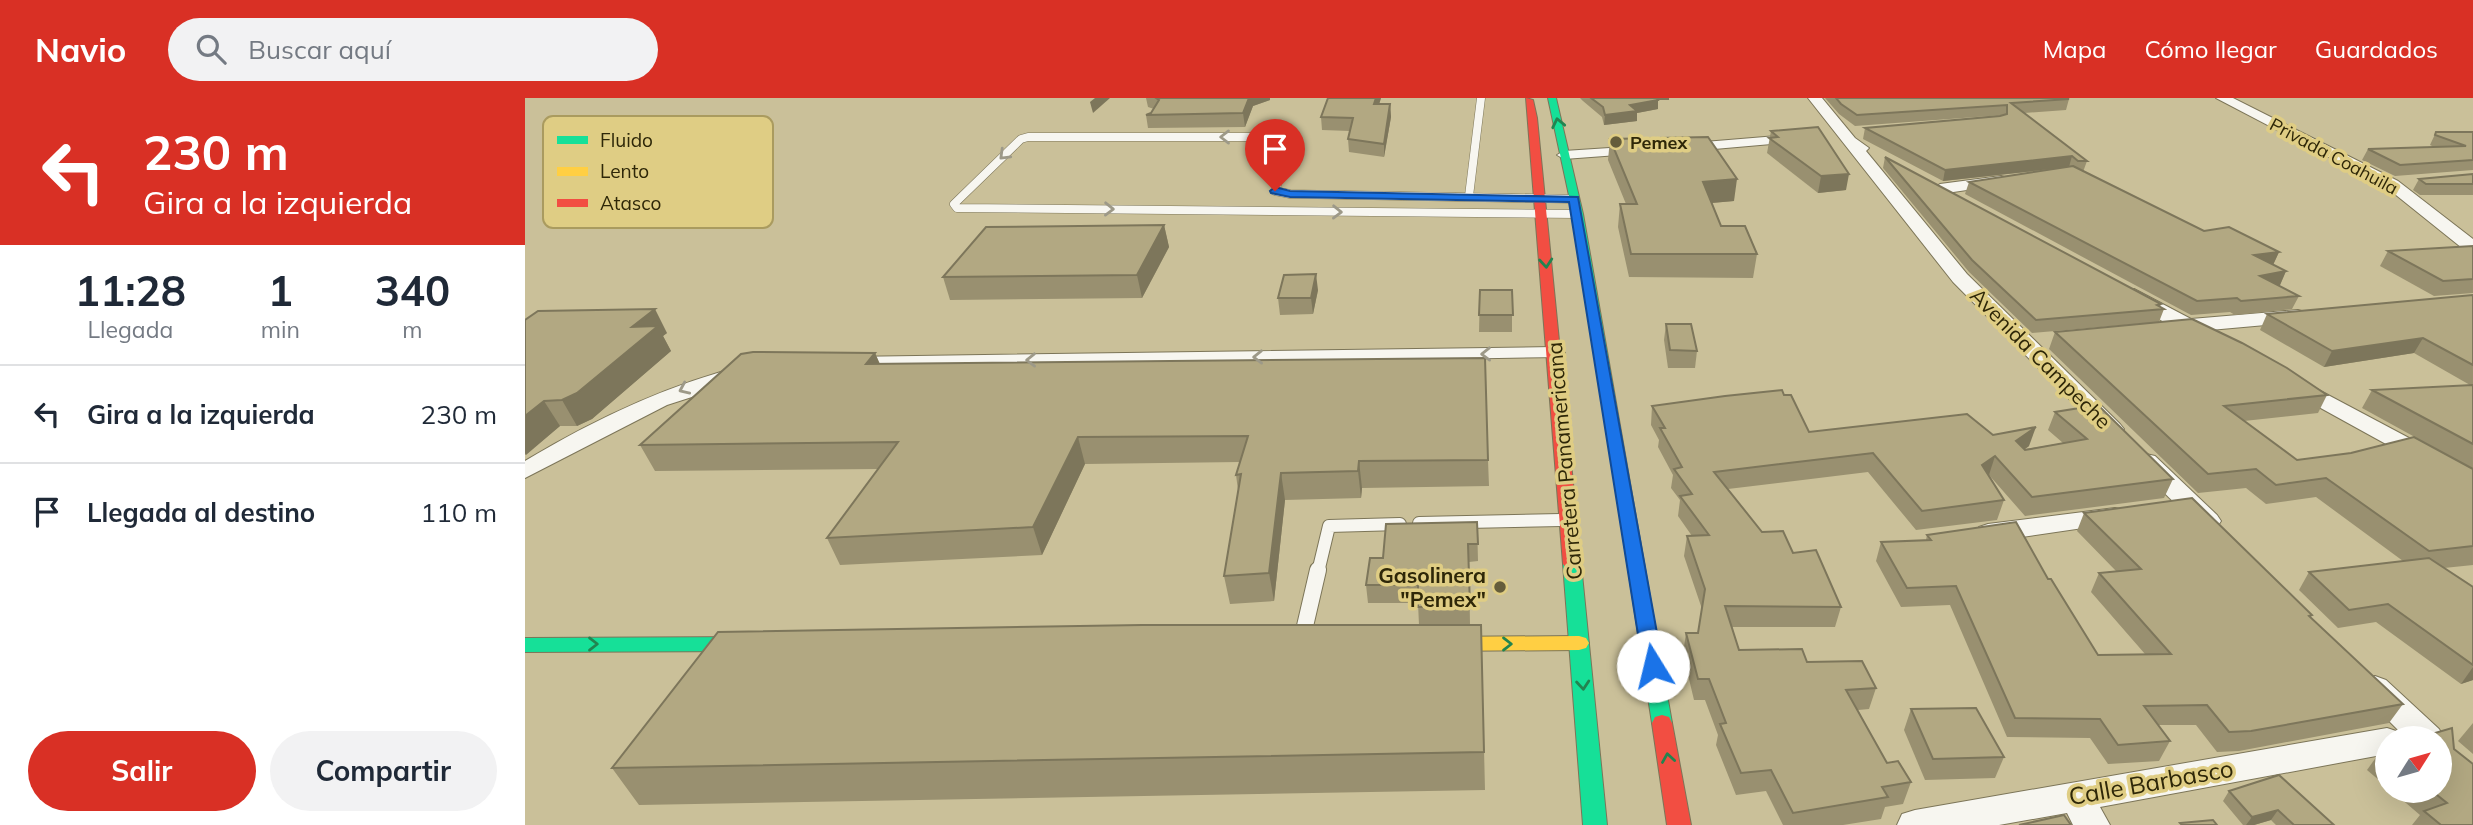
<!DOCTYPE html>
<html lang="es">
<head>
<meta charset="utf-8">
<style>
	:root { --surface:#fff; --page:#f2f2f3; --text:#1f2937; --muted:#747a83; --line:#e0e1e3; --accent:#d93025 }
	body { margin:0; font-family:Mulish,sans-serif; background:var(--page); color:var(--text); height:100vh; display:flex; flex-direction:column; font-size:26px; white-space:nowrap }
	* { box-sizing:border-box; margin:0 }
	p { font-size:23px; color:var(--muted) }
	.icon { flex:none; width:38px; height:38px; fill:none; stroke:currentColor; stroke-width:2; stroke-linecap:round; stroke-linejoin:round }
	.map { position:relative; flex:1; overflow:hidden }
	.sheet { display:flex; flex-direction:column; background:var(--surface); width:525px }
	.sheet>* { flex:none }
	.banner { background:#d93025; color:#fff; overflow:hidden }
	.needle { width:46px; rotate:53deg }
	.buttons { position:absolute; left:1850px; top:628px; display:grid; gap:14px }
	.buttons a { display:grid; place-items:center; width:77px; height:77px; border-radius:50%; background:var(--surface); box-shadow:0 7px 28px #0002; font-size:35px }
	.pin { position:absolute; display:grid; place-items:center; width:60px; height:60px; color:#fff; margin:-72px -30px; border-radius:50% 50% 50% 0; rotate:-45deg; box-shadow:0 0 7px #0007 }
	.pin .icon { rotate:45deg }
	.me { position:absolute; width:77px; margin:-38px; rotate:351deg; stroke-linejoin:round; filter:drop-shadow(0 0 5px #0008) }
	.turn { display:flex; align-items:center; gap:24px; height:147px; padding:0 28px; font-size:32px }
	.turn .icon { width:91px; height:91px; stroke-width:2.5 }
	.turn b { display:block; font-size:49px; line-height:60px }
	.eta { display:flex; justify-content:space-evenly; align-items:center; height:119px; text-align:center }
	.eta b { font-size:42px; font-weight:700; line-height:49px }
	.action { display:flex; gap:14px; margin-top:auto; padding:14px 28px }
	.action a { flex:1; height:80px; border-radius:42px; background:var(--accent); color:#fff; font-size:28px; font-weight:700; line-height:80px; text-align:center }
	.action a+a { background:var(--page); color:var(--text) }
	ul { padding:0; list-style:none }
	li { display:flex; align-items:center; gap:21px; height:98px; padding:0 28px; border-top:2px solid var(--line) }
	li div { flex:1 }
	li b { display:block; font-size:26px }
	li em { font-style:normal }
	header { display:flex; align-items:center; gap:42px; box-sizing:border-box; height:98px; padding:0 35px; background:var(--accent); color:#fff }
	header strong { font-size:33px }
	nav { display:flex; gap:38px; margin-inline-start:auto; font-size:24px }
	.search { width:490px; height:63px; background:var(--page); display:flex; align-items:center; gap:18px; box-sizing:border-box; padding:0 24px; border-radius:38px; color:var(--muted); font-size:26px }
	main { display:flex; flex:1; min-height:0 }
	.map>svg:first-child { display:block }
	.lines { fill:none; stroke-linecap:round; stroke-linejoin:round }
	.lane-far2-casing { stroke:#7c7558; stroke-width:9 }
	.lane-far1-casing { stroke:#7c7558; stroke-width:14 }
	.lane-casing { stroke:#7c7558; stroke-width:18 }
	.street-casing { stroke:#7c7558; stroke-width:2 }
	.fast-casing { stroke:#7c7558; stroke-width:2 }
	.slow-casing { stroke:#7c7558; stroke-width:2 }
	.jam-casing { stroke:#7c7558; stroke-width:2 }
	.lane-far2 { stroke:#f7f6f0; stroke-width:8 }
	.lane-far1 { stroke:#f7f6f0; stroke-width:12 }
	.lane { stroke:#f7f6f0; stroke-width:16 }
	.street { fill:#f7f6f0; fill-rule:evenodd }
	.fast { fill:#16e098; fill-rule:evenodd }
	.slow { fill:#ffcf43; fill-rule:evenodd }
	.jam { fill:#f24e42; fill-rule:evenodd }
	.wall { fill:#999070 }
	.shaded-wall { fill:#7d765b }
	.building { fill:#b2a882; stroke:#7d765b; stroke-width:2 }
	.oneway { stroke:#228450 }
	.oneway2 { stroke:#9d9988 }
	.route { fill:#1a73e8; stroke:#114b97; stroke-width:2 }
	.poi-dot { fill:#655d3b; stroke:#dfcd84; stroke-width:2.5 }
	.labels { text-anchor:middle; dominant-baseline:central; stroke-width:7; stroke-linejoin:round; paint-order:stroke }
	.far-poi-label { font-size:18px; font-weight:bold; fill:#2e2708; stroke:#dfcd84; text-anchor:start }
	.far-street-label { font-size:18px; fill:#2e2708; stroke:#dfcd84 }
	.street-label { font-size:21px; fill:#2e2708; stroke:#dfcd84 }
	.poi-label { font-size:21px; font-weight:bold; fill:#2e2708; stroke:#dfcd84; text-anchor:end }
	.near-street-label { font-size:24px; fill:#2e2708; stroke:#dfcd84 }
	.key { fill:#dfcd84; stroke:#aa9b5f; stroke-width:2 }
	.key-label { font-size:19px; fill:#2e2708 }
</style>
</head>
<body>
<header>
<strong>Navio</strong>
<div class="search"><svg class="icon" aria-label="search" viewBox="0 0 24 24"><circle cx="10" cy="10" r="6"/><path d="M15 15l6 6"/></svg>Buscar aquí</div>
<nav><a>Mapa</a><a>Cómo llegar</a><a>Guardados</a></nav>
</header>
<main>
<section class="sheet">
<div class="banner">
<div class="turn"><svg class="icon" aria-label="left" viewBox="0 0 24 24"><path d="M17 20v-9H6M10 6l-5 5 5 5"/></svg><div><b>230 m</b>Gira a la izquierda</div></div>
</div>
<div class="eta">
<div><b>11:28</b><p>Llegada</p></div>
<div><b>1</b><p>min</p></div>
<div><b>340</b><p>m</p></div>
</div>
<ul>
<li><svg class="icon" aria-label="left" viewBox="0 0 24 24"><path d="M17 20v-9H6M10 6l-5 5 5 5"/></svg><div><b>Gira a la izquierda</b></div><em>230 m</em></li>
<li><svg class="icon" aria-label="arrive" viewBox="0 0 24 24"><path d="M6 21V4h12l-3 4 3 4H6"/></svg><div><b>Llegada al destino</b></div><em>110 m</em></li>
</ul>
<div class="action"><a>Salir</a><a>Compartir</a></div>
</section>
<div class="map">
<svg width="1948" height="727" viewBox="0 0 1948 727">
	<rect width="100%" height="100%" fill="#cac099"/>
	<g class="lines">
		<defs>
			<g id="lane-far2">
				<polyline points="944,98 956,0"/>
				<polyline points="1049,101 765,96 750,93 766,43 754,39 503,39 496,41 429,106 432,110 1053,116"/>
			</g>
			<g id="lane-far1">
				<polyline points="894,425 1036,422"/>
				<polyline points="793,474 804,428 875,426"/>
			</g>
			<polyline id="lane" points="777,541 793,472"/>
			<g id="street">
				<polygon points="1283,0 1297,0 1330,40 1344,50 1341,53 1442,176 1595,326 1599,331 1595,336 1579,336 1428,184"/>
				<polygon points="1691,0 1708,0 1873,83 1948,141 1948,155 1942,154 1861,89"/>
				<polygon points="1276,36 1283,40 1281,43 1155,54 1148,50 1155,46"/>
				<polygon points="1115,48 1120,49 1122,52 1120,55 1039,61 1032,57 1039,53"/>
				<polygon points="1476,78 1482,80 1484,83 1482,86 1415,96 1407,91 1415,86"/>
				<path d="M1609,191L1666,221L1773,212L1780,214L1783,218L1780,222L1773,224L1685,232L1691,238L1688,242C1668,247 1622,212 1602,201L1599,197Z"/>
				<polygon points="1029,249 1036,251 1040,255 1036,259 323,271 315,270 312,265 315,260 323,259"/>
				<path d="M221,267L229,269L232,274L229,279L142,307L0,380V363C70,321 142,287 221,267Z"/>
				<polygon points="1771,280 1948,374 1948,392 1939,389 1763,292 1760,287 1763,282"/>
				<polygon points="1621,356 1630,358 1692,417 1696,423 1692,429 1683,431 1674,429 1612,368 1609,363 1612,358"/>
				<polygon points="1590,410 1599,412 1603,418 1599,424 1463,444 1454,441 1450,435 1454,429 1463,426"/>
				<polygon points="1850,578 1861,582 1914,631 1919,640 1914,648 1914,640 1881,640 1839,598 1834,590 1839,582"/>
				<polygon points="1862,630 1874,634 1877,640 1862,640 1862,656 1575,709 1585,727 1548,727 1542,715 1474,727 1372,727 1377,716 1390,712"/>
			</g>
			<g id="fast">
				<polygon points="1023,0 1031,0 1058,116 1147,625 1144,631 1137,633 1130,631 1127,625 1048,116"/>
				<polygon points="1047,460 1053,462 1056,466 1082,727 1058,727 1038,466 1041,462"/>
				<polygon points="229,539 236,541 239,546 236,551 229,553 0,554 0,540"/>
			</g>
			<polygon id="slow" points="1054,538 1061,540 1064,545 1061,550 1054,552 912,553 905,551 902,546 905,541 912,539"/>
			<g id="jam">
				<polygon points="1001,0 1008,2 1012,20 1056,466 1053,470 1041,470 1038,466"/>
				<polygon points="1137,617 1144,619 1147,625 1166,727 1142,727 1127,625 1130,619"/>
			</g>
		</defs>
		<!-- lane-far2 casing -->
		<use href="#lane-far2" class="lane-far2-casing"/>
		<!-- lane-far1 casing -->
		<use href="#lane-far1" class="lane-far1-casing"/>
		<!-- lane casing -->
		<use href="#lane" class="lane-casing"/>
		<!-- street casing -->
		<use href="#street" class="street-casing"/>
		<!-- fast casing -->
		<use href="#fast" class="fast-casing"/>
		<!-- slow casing -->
		<use href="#slow" class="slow-casing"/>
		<!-- jam casing -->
		<use href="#jam" class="jam-casing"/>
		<!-- lane-far2 -->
		<use href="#lane-far2" class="lane-far2"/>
		<!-- lane-far1 -->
		<use href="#lane-far1" class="lane-far1"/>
		<!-- lane -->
		<use href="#lane" class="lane"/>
		<!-- street -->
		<use href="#street" class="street"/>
		<!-- fast -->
		<use href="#fast" class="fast"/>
		<!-- slow -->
		<use href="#slow" class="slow"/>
		<!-- jam -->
		<use href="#jam" class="jam"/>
	</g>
	<!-- wall -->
	<g class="wall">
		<polygon points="621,0 745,0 745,2 728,8 720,29 623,30 621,17 626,15 629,11 623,9"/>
		<polygon points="803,0 856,0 854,6 865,6 866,19 859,59 824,54 823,41 825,33 797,32 796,19"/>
		<polygon points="1055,0 1144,0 1144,2 1133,2 1133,11 1112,15 1112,23 1079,27 1077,19 1058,3"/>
		<polygon points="1300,0 1541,0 1544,1 1541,12 1499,15 1562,63 1558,74 1679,133 1754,154 1748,167 1761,173 1755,187 1753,187 1774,198 1767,211 1710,217 1705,214 1666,217 1440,96 1444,84 1530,71 1418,83 1338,41 1340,30 1478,17 1330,28 1314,16"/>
		<polygon points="1246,33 1321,92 1293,95 1242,55"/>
		<polygon points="1911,34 1948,34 1948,72 1870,78 1837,62 1843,51 1909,49 1905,47"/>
		<polygon points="1085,41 1209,103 1186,105 1196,128 1232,156 1228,180 1104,179 1093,129 1095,106 1101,106 1083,62"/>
		<polygon points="1360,59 1636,206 1635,209 1639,211 1634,224 1507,235 1444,174 1358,70"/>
		<polygon points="1948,76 1948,97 1895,97 1888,92 1894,81"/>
		<polygon points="639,127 644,149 617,200 425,202 418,179"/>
		<polygon points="1948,148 1948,195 1909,198 1855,168 1863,153"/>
		<polygon points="793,192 788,216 755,217 753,200"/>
		<polygon points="955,192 987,192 987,234 954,234"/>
		<polygon points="1948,197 1948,371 1837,310 1847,292 1945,287 1889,255 1799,269 1735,232 1742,216"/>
		<polygon points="0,222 142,235 138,238 146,253 67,321 52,328 35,328 0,357"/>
		<polygon points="1141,226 1172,253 1170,270 1143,270 1139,242"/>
		<polygon points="1530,234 1802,297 1793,315 1719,323 1772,362 1948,371 1948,467 1919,470 1948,489 1948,582 1936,586 1851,524 1813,530 1774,492 1784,474 1878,463 1791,399 1741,406 1721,390 1673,395 1524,251"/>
		<polygon points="350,255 355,266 963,362 964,388 837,390 836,400 760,402 749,503 705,506 699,478 713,392 711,377 715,364 560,366 517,457 315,467 302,440 353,371 130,373 115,347"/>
		<polygon points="1259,297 1284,334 1468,337 1504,348 1500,351 1538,345 1523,332 1530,314 1648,381 1639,400 1500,418 1464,377 1479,402 1472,422 1391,432 1343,374 1203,391 1237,434 1268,455 1316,509 1310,529 1207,529 1214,552 1282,564 1351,590 1344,611 1333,612 1362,665 1386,684 1378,706 1360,709 1356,721 1318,727 1258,727 1241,693 1211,697 1191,647 1193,637 1180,602 1169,602 1158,556 1161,535 1173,535 1177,511 1159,458 1162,438 1167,438 1153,418 1155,402 1146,390 1148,377 1133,349 1134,342 1126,327 1127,308"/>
		<polygon points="1559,415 1787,517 1785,519 1878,606 1864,625 1714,653 1692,654 1671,627 1633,627 1645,643 1634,663 1583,666 1565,640 1482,639 1425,507 1376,509 1351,463 1356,444 1401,442 1402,437 1523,481 1573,557 1620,556 1566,494 1574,475 1591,473 1552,433"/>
		<polygon points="952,424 953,463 944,464 945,527 956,527 960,692 114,707 87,670 894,527 893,505 843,505 841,487 858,460"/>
		<polygon points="1386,611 1479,659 1470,680 1400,682 1379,632"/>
		<polygon points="1948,625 1948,656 1933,643"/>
		<polygon points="1862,650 1862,689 1842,672 1857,651"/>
		<polygon points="1929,651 1948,727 1887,727 1895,717 1867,693 1914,693"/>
		<polygon points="1704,693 1809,727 1751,727 1746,722 1729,727 1718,727 1698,703"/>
	</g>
	<!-- shaded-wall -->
	<g class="shaded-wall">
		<polygon points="570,0 585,0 568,15 565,4"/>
		<polygon points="724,0 745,0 745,2 728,8 720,29 718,15"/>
		<polygon points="851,0 856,0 850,19 849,6"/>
		<polygon points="1126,0 1144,0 1144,2 1133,2 1133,11 1112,15 1112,23 1079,27 1080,17"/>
		<polygon points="865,6 866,19 859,59 859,46"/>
		<polygon points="1547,58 1544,69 1418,83 1420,72"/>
		<polygon points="1324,76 1321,92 1293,95 1296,78"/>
		<polygon points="1212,81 1209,103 1175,106 1178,84"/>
		<polygon points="639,127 644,149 617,200 612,177"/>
		<polygon points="1754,154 1748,167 1729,157"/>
		<polygon points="1761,173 1755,187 1729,191 1735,178"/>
		<polygon points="791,176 793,192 788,216 786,200"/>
		<polygon points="130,211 142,235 138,238 146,253 67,321 52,328 37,302 107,229"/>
		<polygon points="1898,240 1889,255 1799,269 1807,253"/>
		<polygon points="350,255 360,279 341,266"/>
		<polygon points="19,303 35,328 1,357 0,355 0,318"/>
		<polygon points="1511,329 1504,348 1484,363 1491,343"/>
		<polygon points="553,339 560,366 517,457 508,429"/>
		<polygon points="1470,358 1464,377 1457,367"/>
		<polygon points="834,363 837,390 836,400 833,373"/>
		<polygon points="756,375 760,402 749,503 744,475"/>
		<polygon points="1948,569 1948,582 1936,586"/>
		<polygon points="1753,712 1746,722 1729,727 1721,727 1727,719"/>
	</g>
	<!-- building -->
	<g class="building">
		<polygon points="631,0 724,0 718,15 621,17 626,15 634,2"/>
		<polygon points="803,0 851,0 849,6 865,6 859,46 823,41 828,20 796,19"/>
		<polygon points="1066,0 1132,0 1133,2 1105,7 1112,13 1080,17 1078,9"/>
		<polygon points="1311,0 1541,0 1544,1 1486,5 1562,63 1553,63 1547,58 1420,72 1340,30 1475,18 1482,16 1482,7 1332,17 1316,6"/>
		<polygon points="1293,29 1324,76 1296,78 1244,40 1253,39 1246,33"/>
		<polygon points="1911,34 1948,34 1948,62 1875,67 1843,51 1941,48 1910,37"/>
		<polygon points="1183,39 1212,81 1178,84 1196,128 1220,128 1232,156 1106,156 1095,106 1112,106 1085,41"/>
		<polygon points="1360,59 1636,206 1632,207 1639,211 1511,222 1447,162"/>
		<polygon points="1548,68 1679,133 1704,129 1754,154 1729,157 1761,173 1735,178 1774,198 1716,203 1712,200 1672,203 1444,84"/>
		<polygon points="1948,76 1948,86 1901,86 1894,81"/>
		<polygon points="639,127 612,177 418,179 461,129"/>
		<polygon points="1948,148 1948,181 1918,183 1863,153"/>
		<polygon points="791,176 786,200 753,200 759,177"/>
		<polygon points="955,192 987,192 988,217 954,217"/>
		<polygon points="1948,197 1948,267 1898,240 1807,253 1742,216"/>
		<polygon points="130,211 107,229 133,228 52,295 37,302 19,303 0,318 0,222 13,213"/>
		<polygon points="1667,221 1717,245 1762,270 1802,297 1699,308 1772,362 1826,355 1889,339 1948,371 1948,448 1904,453 1801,380 1751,387 1731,371 1683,376 1530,234"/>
		<polygon points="1141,226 1166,226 1172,253 1145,252"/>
		<polygon points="228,254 350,255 341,266 960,260 963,362 834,363 833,373 756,375 744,475 699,478 716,376 711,377 723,338 553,339 508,429 302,440 373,344 115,347 216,256"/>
		<polygon points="1948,287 1948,346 1847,292"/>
		<polygon points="1257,292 1259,297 1266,297 1284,334 1442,316 1468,337 1511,329 1491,343 1500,352 1562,341 1530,314 1573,307 1648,381 1507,399 1470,358 1457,367 1479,402 1397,413 1348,355 1189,374 1237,434 1258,433 1268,455 1291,452 1316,509 1200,508 1214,552 1277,551 1282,564 1337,563 1351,590 1321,592 1362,665 1373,663 1386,684 1357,689 1363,699 1268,715 1246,672 1216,675 1195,626 1201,625 1184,581 1173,581 1161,535 1173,535 1180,491 1162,438 1184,437 1155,398 1167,396 1149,371 1157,369 1135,330 1140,330 1127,308 1200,298"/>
		<polygon points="1667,400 1787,517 1784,518 1878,606 1726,633 1704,634 1682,607 1619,608 1645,643 1593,647 1575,621 1490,620 1431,488 1382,490 1356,444 1406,442 1402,437 1491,424 1523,481 1526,481 1573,557 1646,556 1574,475 1616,471 1559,415"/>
		<polygon points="952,424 953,446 943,446 945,509 893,509 893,487 841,487 845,460 858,460 861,426"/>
		<polygon points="1904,460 1948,489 1948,567 1863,506 1824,512 1784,474"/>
		<polygon points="617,527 956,527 959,654 87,670 193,534"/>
		<polygon points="1451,610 1479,659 1408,661 1386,611"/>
		<polygon points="1927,630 1929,651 1948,666 1948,727 1916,727 1899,713 1922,705 1907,693 1914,693 1914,640 1893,640"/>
		<polygon points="1754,677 1809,727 1769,727 1753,712 1727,719 1704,693"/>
		<polygon points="1539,717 1546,727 1494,727"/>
		<polygon points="1688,722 1692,727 1657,727 1655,725"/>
	</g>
	<!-- one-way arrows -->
	<defs><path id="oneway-chevron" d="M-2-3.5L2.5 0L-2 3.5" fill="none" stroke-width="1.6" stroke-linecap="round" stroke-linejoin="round" transform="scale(1.75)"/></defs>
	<g class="oneway">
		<use href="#oneway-chevron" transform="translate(1033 25) rotate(-102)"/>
		<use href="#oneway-chevron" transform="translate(1021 165) rotate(85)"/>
		<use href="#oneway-chevron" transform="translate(68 546)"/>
		<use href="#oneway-chevron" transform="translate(982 546)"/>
		<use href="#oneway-chevron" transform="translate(1058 587) rotate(85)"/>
		<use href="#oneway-chevron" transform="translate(1143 660) rotate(-99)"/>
	</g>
	<g class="oneway2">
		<use href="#oneway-chevron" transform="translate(700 39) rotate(180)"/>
		<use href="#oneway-chevron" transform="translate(479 57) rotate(136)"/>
		<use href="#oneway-chevron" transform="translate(584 111) rotate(1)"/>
		<use href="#oneway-chevron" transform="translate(812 114) rotate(1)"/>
		<use href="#oneway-chevron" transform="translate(961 256) rotate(179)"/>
		<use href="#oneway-chevron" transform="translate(733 259) rotate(179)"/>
		<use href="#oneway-chevron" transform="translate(506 262) rotate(179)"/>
		<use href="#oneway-chevron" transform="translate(159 291) rotate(156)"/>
	</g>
	<!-- route -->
	<polygon class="route" points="750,89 765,93 1053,99 1138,568 1135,573 1128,575 1120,573 1118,568 1044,104 765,99 746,95 745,93"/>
	<!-- markers -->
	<g class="poi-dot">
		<circle cx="1091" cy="44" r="7"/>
		<circle cx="975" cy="489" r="7"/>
	</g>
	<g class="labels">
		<!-- far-poi labels -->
		<g class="far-poi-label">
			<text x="1105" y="44">Pemex</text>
		</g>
		<!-- far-street labels -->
		<g class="far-street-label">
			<text transform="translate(1809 58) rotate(28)">Privada Coahuila</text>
		</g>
		<!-- street labels -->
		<g class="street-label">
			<text transform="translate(1516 260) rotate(45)">Avenida Campeche</text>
			<text transform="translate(1039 363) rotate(-95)">Carretera Panamericana</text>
		</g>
		<!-- poi labels -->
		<g class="poi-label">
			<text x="961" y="477">Gasolinera<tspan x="961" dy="24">"Pemex"</tspan></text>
		</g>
		<!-- near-street labels -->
		<g class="near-street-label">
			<text transform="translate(1626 684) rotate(-10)">Calle Barbasco</text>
		</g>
	</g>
	<!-- legend -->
	<rect x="18" y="18" width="230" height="112" rx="10" class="key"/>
	<rect x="32" y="38" width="31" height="8" fill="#16e098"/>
	<rect x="32" y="69" width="31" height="9" fill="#ffcf43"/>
	<rect x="32" y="101" width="31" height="8" fill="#f24e42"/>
	<g class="key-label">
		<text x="75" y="49">Fluido</text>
		<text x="75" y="80">Lento</text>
		<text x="75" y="112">Atasco</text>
	</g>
</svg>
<div class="buttons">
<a><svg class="needle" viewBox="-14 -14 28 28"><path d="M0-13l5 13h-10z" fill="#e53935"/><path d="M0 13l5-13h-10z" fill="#747a83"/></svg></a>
</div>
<div class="pin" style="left:750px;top:93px;background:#d93025"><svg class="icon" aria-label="arrive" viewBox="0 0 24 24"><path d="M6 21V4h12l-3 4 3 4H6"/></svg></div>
<svg class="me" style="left:1128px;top:568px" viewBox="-20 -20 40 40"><circle r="19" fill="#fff"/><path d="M0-13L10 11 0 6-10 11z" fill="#1a73e8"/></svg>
</div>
</main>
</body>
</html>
